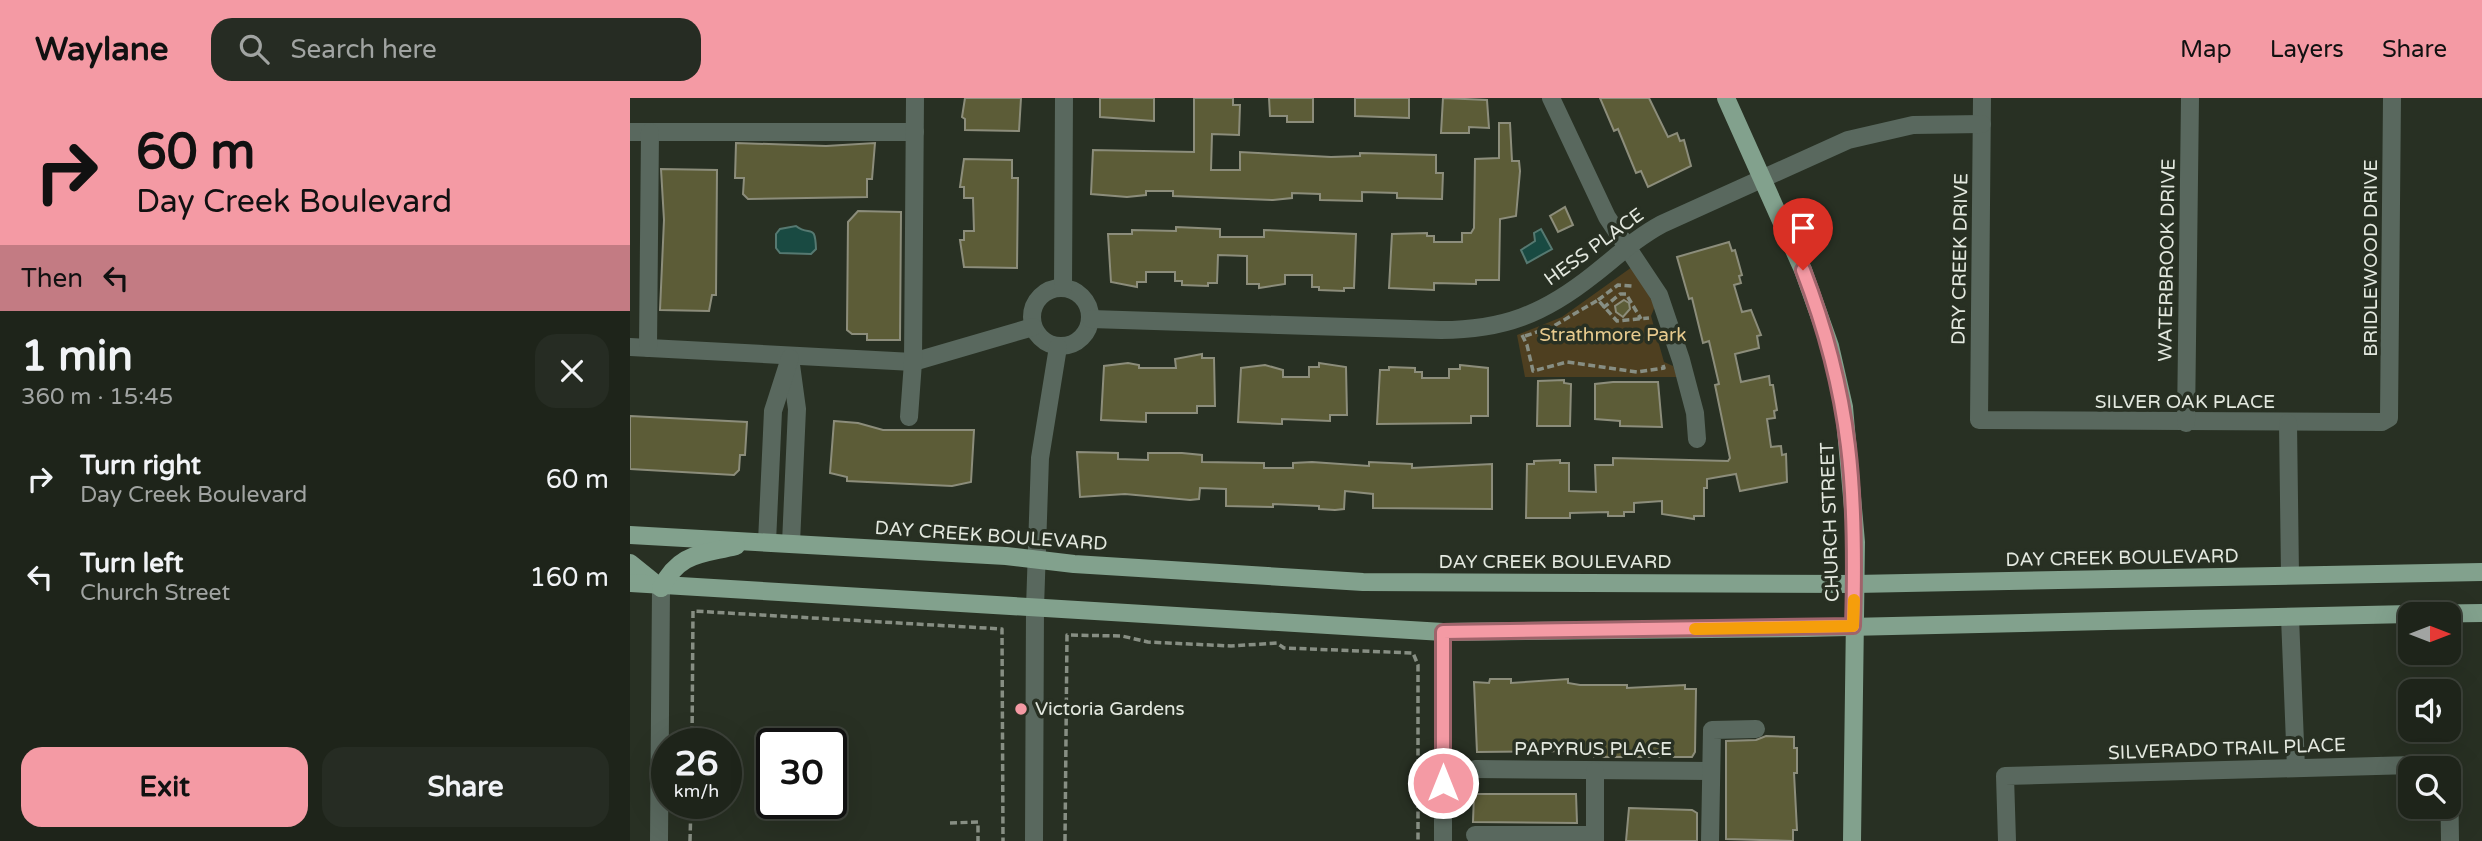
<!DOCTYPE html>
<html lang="en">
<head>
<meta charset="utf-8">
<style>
	:root { --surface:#1e241a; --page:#262c23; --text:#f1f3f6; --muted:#a1a4a2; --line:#3c4139; --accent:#f49aa4 }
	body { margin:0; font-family:"Varela Round",sans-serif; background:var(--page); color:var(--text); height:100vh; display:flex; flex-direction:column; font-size:26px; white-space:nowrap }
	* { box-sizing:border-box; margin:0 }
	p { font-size:23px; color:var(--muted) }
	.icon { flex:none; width:38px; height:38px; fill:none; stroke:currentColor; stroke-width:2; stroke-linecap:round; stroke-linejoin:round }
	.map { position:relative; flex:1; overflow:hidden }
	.drawer { display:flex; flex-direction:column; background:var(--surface); width:630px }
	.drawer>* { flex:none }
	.guide { background:#f49aa4; color:#111; overflow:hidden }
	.needle { width:46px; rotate:90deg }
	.fabs { position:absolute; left:1768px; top:504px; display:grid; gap:14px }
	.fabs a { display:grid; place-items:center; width:63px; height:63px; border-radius:14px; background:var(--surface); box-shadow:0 7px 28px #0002,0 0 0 2px var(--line); font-size:35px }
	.speed { position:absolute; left:21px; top:630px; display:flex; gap:14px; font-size:35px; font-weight:700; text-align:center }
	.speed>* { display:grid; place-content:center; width:91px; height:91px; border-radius:50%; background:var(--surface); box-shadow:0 7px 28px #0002,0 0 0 2px var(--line); line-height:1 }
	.speed small { font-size:18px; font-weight:400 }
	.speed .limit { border:4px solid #111; border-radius:10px; background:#fff; color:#111 }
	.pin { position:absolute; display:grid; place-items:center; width:60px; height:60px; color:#fff; margin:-72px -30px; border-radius:50% 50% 50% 0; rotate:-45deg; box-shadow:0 0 7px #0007 }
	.pin .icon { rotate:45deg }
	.me { position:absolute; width:77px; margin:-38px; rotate:0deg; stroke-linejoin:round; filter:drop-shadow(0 0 5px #0008) }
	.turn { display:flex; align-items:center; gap:24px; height:147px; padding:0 21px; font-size:32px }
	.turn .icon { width:91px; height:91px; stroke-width:2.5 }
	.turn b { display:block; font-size:49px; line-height:60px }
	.then { display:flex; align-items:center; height:66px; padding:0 21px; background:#0003; gap:14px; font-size:26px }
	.round { display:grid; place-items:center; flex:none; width:74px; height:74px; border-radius:21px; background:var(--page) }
	.head { display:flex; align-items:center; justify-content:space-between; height:119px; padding:0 21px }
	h1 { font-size:42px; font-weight:800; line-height:52px }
	.cta { display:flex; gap:14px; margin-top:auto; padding:14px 21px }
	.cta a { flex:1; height:80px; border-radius:21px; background:var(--accent); color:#111; font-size:28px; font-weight:800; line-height:80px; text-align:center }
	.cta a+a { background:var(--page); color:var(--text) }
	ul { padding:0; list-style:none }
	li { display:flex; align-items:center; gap:21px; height:98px; padding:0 21px }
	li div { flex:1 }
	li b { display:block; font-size:26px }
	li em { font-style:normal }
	header { display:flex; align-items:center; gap:42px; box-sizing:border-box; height:98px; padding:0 35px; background:var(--accent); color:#111 }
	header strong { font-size:33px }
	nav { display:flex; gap:38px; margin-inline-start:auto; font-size:24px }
	.search { width:490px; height:63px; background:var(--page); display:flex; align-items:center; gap:18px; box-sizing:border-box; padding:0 24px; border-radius:21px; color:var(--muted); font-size:26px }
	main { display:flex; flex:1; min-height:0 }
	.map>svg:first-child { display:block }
	.green { fill:#4e3f20 }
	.water { fill:#194a42; stroke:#567971; stroke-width:2 }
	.building { fill:#5c5c37; stroke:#8c8d7b; stroke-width:2 }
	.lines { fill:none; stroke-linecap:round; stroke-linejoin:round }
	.path { stroke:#878e83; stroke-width:3.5; stroke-dasharray:7 3.5; stroke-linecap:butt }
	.minor { stroke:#59685e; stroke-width:18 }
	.major { stroke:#82a18d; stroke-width:18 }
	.route-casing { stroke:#9f646b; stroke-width:18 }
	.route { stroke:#f49aa4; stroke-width:12 }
	.slow { stroke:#f59e0b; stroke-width:12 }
	.poi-dot { fill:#f49aa4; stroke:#283023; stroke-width:2.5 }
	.labels { text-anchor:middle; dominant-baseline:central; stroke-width:7; stroke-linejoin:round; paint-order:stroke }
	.street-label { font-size:19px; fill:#e3e8df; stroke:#283023 }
	.park-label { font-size:19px; fill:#e7ca8e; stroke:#283023 }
	.poi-label { font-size:19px; fill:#e3e8df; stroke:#283023; text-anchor:start }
</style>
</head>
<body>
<header>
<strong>Waylane</strong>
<div class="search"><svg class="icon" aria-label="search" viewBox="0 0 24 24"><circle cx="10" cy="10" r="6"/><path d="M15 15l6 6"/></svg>Search here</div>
<nav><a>Map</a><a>Layers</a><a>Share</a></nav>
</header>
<main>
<section class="drawer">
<div class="guide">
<div class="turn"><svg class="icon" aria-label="right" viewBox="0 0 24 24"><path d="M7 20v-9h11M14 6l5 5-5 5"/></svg><div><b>60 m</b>Day Creek Boulevard</div></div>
<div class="then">Then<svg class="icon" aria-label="left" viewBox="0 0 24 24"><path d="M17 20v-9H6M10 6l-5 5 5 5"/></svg></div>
</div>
<div class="head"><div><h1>1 min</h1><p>360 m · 15:45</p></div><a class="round"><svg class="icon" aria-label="close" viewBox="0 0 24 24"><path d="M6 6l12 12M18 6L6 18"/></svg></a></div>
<ul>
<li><svg class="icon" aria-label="right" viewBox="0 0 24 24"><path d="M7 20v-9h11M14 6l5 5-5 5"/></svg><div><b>Turn right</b><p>Day Creek Boulevard</p></div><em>60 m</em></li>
<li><svg class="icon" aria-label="left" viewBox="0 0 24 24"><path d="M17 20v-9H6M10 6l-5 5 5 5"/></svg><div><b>Turn left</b><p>Church Street</p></div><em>160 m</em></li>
</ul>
<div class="cta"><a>Exit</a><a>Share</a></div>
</section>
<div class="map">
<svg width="1852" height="743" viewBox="0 0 1852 743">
	<rect width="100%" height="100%" fill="#283023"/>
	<!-- green -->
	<polygon class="green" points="1002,169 1025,208 1021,218 1034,264 1043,268 1047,279 895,279 887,237 932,219"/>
	<!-- water -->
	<g class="water">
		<path d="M166,128C180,139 185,124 186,151L181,156L150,155L146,150V136L150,131Z"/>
		<polygon points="911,131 922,151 897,165 891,152 905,143 904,135"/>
	</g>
	<!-- building -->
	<g class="building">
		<polygon points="335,0 391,0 389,33 335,32 335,21 332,19"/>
		<polygon points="470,0 524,0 524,23 470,19"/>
		<polygon points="564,0 603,0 603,7 610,7 609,37 582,36 581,72 610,72 610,54 701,59 730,58 730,55 806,57 806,75 813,75 812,101 767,100 767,95 732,94 732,103 690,102 690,96 662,95 662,100 643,102 543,98 543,93 516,93 516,97 497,99 461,96 463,52 564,54"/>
		<polygon points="639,0 683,0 683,24 657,24 657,18 640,18"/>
		<polygon points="725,0 779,0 779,20 725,18"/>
		<polygon points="813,0 857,2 859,30 839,29 839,35 811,35"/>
		<polygon points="970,0 1019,0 1038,39 1047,35 1050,43 1054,42 1061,68 1018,89 1011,73 1006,75 988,31 984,33"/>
		<polygon points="869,25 880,25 882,63 889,63 890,73 886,118 870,121 869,182 846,182 846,186 804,185 804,192 759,190 762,136 797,135 797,138 804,138 804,144 832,144 832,135 841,135 844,130 845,61 869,60"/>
		<polygon points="106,45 196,48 245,45 242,81 237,81 237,99 118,101 113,96 114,80 105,80"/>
		<polygon points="334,61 382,62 382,80 388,80 387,170 334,169 330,142 334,142 334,133 344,133 343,100 334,100 334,89 330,89"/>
		<polygon points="31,71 87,72 86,197 82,197 79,213 30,212 34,122"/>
		<polygon points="935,109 943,127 928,134 920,118"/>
		<polygon points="228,113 271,114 270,242 237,242 237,236 222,236 217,232 218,124"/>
		<polygon points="546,129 590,131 590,139 634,139 634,132 726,136 724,190 714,190 714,193 689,192 689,189 682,189 682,177 655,177 655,186 629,190 629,186 617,186 617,158 588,157 587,185 578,185 578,188 552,187 552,183 545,183 545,174 516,174 516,184 507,184 507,189 481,184 478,136 502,136 502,132 546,133"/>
		<polygon points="1099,144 1102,153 1105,152 1112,177 1109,178 1111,185 1104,187 1112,214 1121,212 1131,237 1127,238 1129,250 1105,256 1111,284 1139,278 1140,287 1143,287 1147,312 1144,313 1145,320 1137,321 1141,349 1151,348 1152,357 1156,356 1157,384 1110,393 1106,376 1077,381 1077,390 1074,390 1074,418 1064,418 1064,421 1032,416 1032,403 1004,405 1004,414 994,414 994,418 978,418 978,414 940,415 940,420 896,420 897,366 904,366 904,363 930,362 930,365 939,365 939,393 966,394 965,367 983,367 983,360 1098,363 1100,360 1085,287 1089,286 1079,243 1073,245 1062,200 1059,201 1047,159"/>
		<polygon points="994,202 999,205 1000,211 993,219 986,214 985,208"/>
		<polygon points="572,256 572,260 584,260 585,308 567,308 567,315 516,315 516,324 471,322 474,268 498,265 509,267 509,270 546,270 545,261"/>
		<polygon points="689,265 716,269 717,317 700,317 700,323 652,321 652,326 608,324 611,270 635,267 653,272 653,279 679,279 679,269 689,269"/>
		<polygon points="830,267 858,270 858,318 841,318 841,325 747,326 750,272 759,272 759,269 785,270 785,274 792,274 792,280 819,280 819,271 830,271"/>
		<polygon points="934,282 934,285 941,286 940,328 907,328 908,283"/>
		<polygon points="983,284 1028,284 1032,329 990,328 990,323 965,321 965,286"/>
		<polygon points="0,318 117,324 115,357 110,357 109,372 104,377 0,371"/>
		<polygon points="204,323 228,325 253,332 344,332 341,384 322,388 217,383 217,379 200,375"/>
		<polygon points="447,354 488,355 488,361 518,362 518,355 552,355 572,357 572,364 634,365 634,370 663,370 663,365 682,364 739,368 739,364 782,366 782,370 862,366 862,411 743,410 743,396 715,393 714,411 705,412 689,411 689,408 643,406 643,409 596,408 596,391 570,390 569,401 560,402 495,396 450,399"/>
		<polygon points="860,581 881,581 881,585 938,581 938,585 950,587 997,587 997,590 1055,587 1055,591 1066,591 1065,654 1062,659 964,659 963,653 847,654 844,584 859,585"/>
		<polygon points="1136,638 1164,639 1164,650 1167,650 1167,675 1164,675 1167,732 1163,732 1163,743 1096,741 1096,643 1126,642"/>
		<polygon points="844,696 946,696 947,725 843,724"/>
		<polygon points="999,710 1062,712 1067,715 1067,743 996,743"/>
	</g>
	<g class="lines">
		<!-- path -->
		<g class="path">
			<polyline points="968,202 988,187 1002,188"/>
			<polyline points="973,210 990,196 996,196 1011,221"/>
			<polyline points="892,237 897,247 903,273 937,264 1007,274 1034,270 1033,267"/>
			<polyline points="895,238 922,229 968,202 987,223 1019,220"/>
			<polyline points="62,646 63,513 372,531 373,743"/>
			<polyline points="320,725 348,724 348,743"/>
			<polyline points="60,743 61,705"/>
			<polyline points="435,743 437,537 492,538 518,544 601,548 647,545 654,550 783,555 788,567 788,743"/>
		</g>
		<!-- minor -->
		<g class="minor">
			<polyline points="921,0 977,119 1029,197 1051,262 1065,315 1067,341"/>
			<polyline points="1352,0 1349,322 1752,324 1759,320 1762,0"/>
			<polyline points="0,34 285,34"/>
			<circle cx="431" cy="219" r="29"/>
			<polyline points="433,190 434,0"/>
			<path d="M461,221L811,232C873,232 914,216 963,177C986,159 1006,140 1032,126L1218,42L1283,27L1352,26"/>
			<polyline points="0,249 283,264 403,229"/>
			<polyline points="18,250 20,34"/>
			<polyline points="161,267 167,311 161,445"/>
			<polyline points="279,319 283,264 285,0"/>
			<polyline points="1556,325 1560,0"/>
			<polyline points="1658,325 1660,477"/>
			<polyline points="137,444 143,313 160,260"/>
			<polyline points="1660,519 1666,670"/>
			<polyline points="813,534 813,743"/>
			<polyline points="845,671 1081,673"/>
			<polyline points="845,737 965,737"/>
			<polyline points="29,743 31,490"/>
			<polyline points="404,743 405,510 410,360 428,249"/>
			<polyline points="965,743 965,673"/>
			<polyline points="1080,743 1082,632 1126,631"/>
			<polyline points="1377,743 1375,678 1819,666 1820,743"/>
		</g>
		<!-- major -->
		<g class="major">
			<polyline points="1096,0 1173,172 1200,248 1214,309 1226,444 1222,743"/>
			<polyline points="0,437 376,458 444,466 733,484 1225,486 1852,474"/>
			<polyline points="0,465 31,490"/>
			<polyline points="0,485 813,534 1175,530 1780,516"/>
			<path d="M31,490C50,454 70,457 106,448"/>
			<polyline points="1782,516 1852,515"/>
		</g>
	</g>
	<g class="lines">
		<defs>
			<path id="route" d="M813,685V534L1223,528C1227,394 1222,299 1173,172"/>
		</defs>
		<!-- route casing -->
		<use href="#route" class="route-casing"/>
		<!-- route -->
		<use href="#route" class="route"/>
		<!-- slow -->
		<polyline class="slow" points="1065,531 1223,528 1224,502"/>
	</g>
	<!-- markers -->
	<circle class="poi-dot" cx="391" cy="611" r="7"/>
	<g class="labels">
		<!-- street labels -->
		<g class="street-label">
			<text transform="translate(964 149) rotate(-36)">HESS PLACE</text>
			<text transform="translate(1741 160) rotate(-90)">BRIDLEWOOD DRIVE</text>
			<text transform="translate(1330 161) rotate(-89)">DRY CREEK DRIVE</text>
			<text transform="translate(1537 162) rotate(-89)">WATERBROOK DRIVE</text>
			<text x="1555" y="304">SILVER OAK PLACE</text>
			<text transform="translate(1200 424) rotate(-92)">CHURCH STREET</text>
			<text transform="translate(361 438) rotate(4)">DAY CREEK BOULEVARD</text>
			<text transform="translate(1492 460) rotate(-1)">DAY CREEK BOULEVARD</text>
			<text x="925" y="464">DAY CREEK BOULEVARD</text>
			<text x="963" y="651">PAPYRUS PLACE</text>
			<text transform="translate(1597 651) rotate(-2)">SILVERADO TRAIL PLACE</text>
		</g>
		<!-- park labels -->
		<g class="park-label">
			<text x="983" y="237">Strathmore Park</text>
		</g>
		<!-- poi labels -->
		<g class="poi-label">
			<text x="405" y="611">Victoria Gardens</text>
		</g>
	</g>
</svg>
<div class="fabs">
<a><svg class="needle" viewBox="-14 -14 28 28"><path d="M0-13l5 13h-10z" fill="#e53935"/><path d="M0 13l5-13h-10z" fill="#a1a4a2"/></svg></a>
<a><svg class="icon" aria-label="sound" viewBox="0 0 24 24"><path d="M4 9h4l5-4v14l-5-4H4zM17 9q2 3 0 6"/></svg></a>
<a><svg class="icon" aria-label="search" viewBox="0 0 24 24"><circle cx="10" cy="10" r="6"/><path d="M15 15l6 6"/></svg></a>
</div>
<div class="speed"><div>26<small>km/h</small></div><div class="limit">30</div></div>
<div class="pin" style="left:1173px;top:172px;background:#d93025"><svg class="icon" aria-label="arrive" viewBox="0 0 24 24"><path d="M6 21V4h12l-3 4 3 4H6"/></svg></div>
<svg class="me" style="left:813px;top:685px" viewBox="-20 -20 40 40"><circle r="17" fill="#f49aa4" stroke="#fff" stroke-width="3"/><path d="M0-11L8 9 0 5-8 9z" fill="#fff"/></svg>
</div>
</main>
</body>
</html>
